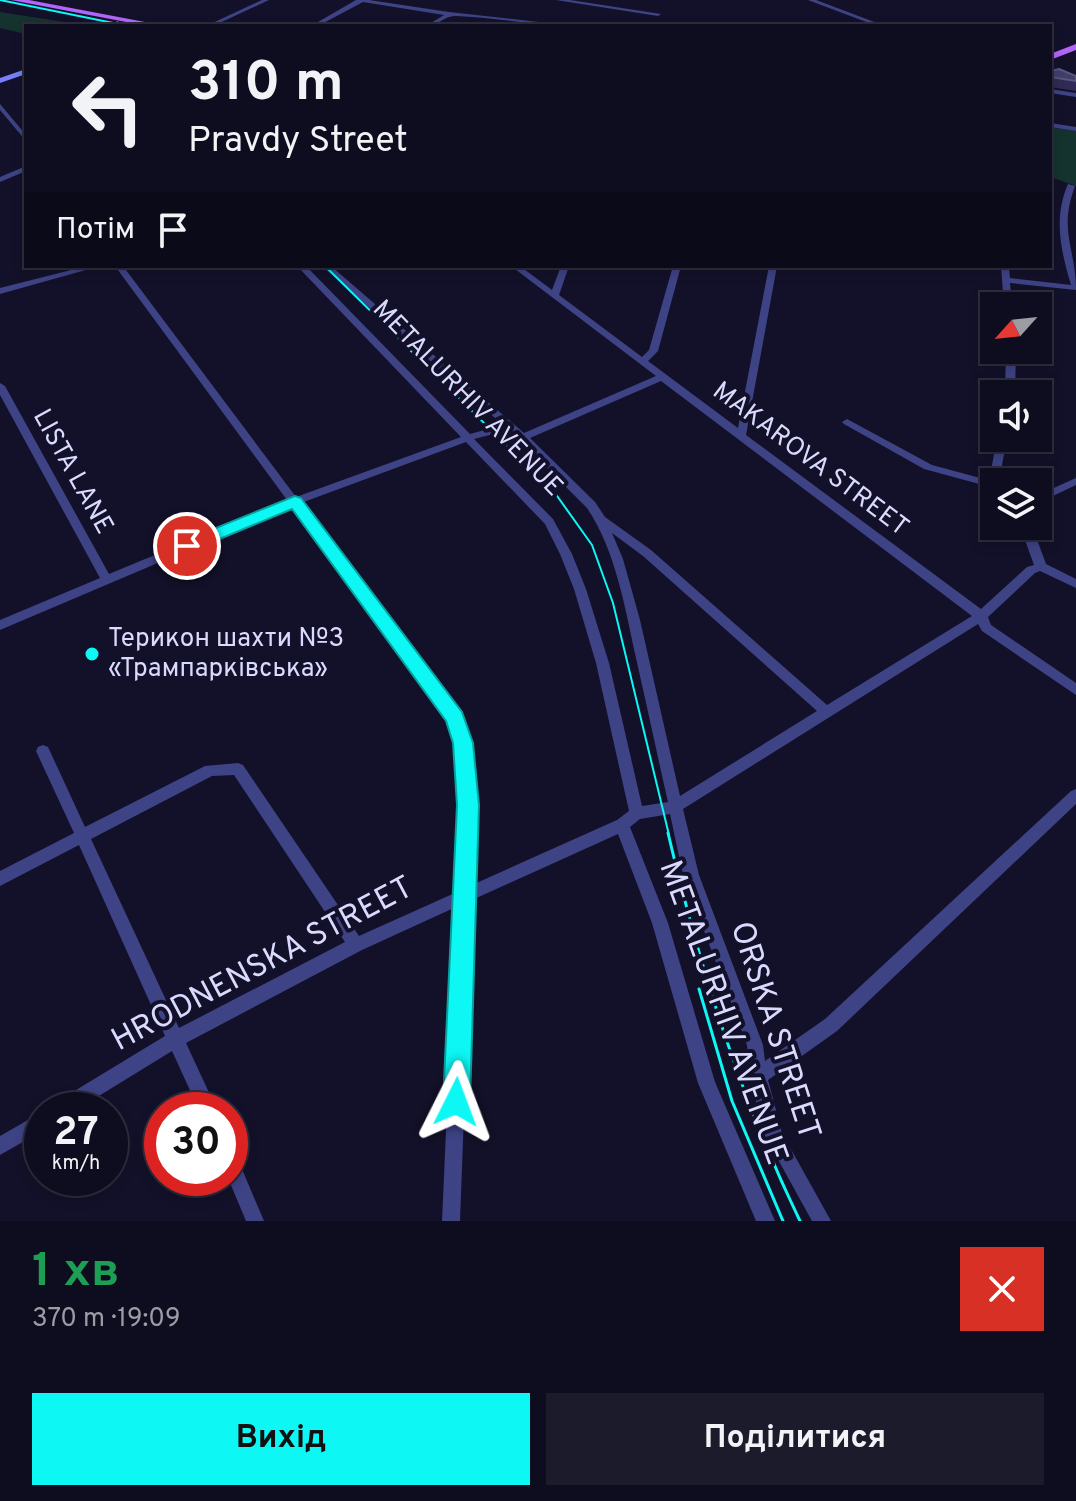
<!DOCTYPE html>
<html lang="uk">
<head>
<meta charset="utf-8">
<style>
	:root { --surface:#0e0d1f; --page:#1c1b2c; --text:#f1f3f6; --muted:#9b9ca4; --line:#2e2d3d; --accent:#0df7f4 }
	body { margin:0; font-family:Overpass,sans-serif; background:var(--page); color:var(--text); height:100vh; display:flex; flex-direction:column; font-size:30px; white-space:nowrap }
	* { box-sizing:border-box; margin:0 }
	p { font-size:26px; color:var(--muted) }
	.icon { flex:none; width:44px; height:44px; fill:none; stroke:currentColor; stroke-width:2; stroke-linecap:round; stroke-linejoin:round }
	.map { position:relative; height:1221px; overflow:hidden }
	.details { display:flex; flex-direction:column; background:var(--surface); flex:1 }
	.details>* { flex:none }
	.banner { position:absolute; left:24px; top:24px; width:1028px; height:244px; border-radius:0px; box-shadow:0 4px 12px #0003,0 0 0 2px var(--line); background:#0e0d1f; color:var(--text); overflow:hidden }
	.needle { width:52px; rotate:243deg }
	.controls { position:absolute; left:980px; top:292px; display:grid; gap:16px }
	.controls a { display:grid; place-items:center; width:72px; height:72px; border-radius:0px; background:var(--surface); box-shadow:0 4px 12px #0003,0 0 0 2px var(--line); font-size:40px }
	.speed { position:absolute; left:24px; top:1092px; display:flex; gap:16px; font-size:40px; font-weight:700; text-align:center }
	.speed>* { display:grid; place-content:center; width:104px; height:104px; border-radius:50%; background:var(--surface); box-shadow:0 4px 12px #0003,0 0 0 2px var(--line); line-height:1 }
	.speed small { font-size:20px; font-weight:400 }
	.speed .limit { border:12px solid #d22; background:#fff; color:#111 }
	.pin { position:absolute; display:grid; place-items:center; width:68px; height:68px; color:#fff; margin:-34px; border:4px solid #fff; border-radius:50%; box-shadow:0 2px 8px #0007 }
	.me { position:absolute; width:88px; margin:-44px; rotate:3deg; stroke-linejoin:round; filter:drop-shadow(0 0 6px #0008) }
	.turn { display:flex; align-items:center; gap:28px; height:168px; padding:0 32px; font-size:36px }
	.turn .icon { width:104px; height:104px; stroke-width:2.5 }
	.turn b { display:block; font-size:56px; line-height:68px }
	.then { display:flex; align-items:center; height:76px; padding:0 32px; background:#0003; gap:16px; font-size:30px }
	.round { display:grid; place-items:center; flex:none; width:84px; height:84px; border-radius:0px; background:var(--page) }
	.overview { display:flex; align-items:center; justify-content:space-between; height:136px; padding:0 32px }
	h1 { font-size:48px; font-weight:700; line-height:60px; color:#1e9e55 }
	.cta { display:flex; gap:16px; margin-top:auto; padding:16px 32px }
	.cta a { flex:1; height:92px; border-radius:0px; background:var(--accent); color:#111; font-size:32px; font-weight:700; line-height:92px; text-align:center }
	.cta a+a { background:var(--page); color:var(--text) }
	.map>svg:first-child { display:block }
	.green { fill:#14332e }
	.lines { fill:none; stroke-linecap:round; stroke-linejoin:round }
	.minor { fill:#3e4386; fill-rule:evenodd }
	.secondary { fill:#7580fa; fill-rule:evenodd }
	.primary { fill:#b265fa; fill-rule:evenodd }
	.tram-far1 { stroke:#0df7f4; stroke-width:2 }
	.tram { stroke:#0df7f4; stroke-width:3 }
	.wall { fill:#2f2b56 }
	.building { fill:#413e68; stroke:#59567f; stroke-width:2 }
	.route { fill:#0df7f4; stroke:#08a19f; stroke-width:2 }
	.poi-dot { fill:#0df7f4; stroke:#131129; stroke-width:3 }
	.labels { text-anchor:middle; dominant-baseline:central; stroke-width:8; stroke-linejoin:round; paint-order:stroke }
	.street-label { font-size:26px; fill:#dadafe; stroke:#131129 }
	.poi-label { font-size:26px; fill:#dadafe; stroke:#131129; text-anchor:start }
	.near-street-label { font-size:32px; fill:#dadafe; stroke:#131129 }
</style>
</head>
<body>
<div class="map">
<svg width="1076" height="1221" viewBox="0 0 1076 1221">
	<rect width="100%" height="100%" fill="#131129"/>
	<!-- green -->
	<g class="green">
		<polygon points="0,12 84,25 26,26 26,34 0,28"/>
		<polygon points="1050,127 1076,131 1076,186 1050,177"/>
	</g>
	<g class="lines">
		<!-- minor -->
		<g class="minor">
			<polygon points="262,0 269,0 213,26 206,26"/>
			<path d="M356,0H369L449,12L574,26C534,26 495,17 455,16C444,16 438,26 426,26L444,15L363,2L318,26H311Z"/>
			<polygon points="556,0 570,0 661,14 658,16"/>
			<polygon points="808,0 816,0 885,26 877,26"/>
			<polygon points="1050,89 1076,93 1076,97 1050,93"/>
			<polygon points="0,104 26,135 26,141 0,110"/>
			<polygon points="1050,123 1076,127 1076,131 1050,127"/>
			<polygon points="26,166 26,171 0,182 0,177"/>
			<path d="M1068,184L1075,186C1058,232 1076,248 1076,290L1010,283L1012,306H1004L1001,266H1009L1010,278L1071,285C1061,251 1053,218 1068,184Z"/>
			<polygon points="87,266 100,266 0,294 0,288"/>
			<path d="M115,266H123L296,497L461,437L297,266H306L470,434L503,425L322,266H331L524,433L656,376L511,266H520L552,290L561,266H569L559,295L642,357L649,350L673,266H681L658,351L648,361L738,428L769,266H777L746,435L981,609L1027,567L1034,565L1020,526H1032L1046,564L1076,579V588L1040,571L1035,573L988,617L991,625L1076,683V695L982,631L978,624L683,809L699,875L763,1045L765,1061L825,1019L1071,791L1076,789V804L837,1031L768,1080L782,1133L831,1221H812L765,1136L749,1076L747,1045L683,875L670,814L640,819L630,827L668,923L715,1082L775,1221H756L698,1083L652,923L618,834L472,900L460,1221H442L456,907L362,950L186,1043L217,1110H199L172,1051L76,1110H50L53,1104L165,1036L79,845L0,886V871L74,833L36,751L38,747L43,745L48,747L85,827L205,766L238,763L243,765L359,936L457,892C459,835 466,775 449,720L292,506L0,630V620L100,578L0,395V383L5,386L109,574L287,500ZM661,381L972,616L827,705L651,550L605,517L595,502L530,438ZM509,430L587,508C616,551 625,608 636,658C647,706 657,754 668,802L642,806L609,663L586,589L572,554L553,519L474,439ZM466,442L545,524L560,554L574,589L596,663L629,811L617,820L472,885C474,829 479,772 462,718L301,503ZM612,533L643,556L817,711L680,796L640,620L623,559ZM234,775L345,942L179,1028L91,839L212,776Z"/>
			<polygon points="1006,350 1016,350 1015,394 1005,394"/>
			<polygon points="847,419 932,465 995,482 992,465 997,438 1007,438 1002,465 1005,482 994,482 994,488 924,469 844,424 842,422"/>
			<polygon points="1076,478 1076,485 1038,503 1038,495"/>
			<polygon points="42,1112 42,1131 0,1155 0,1136"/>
			<polygon points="230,1152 236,1155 264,1221 246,1221 228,1178 230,1178"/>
		</g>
		<!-- secondary -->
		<g class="secondary">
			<polygon points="117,21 127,26 114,25"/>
			<polygon points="26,69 26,74 0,83 0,78"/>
		</g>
		<!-- primary -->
		<g class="primary">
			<polygon points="11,0 29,0 166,26 147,26"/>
			<polygon points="1076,44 1076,50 1050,60 1050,54"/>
		</g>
		<!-- tram-far1 -->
		<g class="tram-far1">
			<polyline points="0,0 128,26"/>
			<polyline points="325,266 555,493 592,545 613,603 669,835"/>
		</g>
		<!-- tram -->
		<g class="tram">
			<path d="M668,833C700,968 740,1097 800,1221"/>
			<polyline points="699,989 732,1101 783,1221"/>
		</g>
	</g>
	<!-- wall -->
	<polygon class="wall" points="1050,71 1076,76 1076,91 1050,87"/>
	<!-- building -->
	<polygon class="building" points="1059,69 1076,76 1076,81 1050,77 1050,71"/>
	<!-- route -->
	<polygon class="route" points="295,496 301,498 462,712 473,743 479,805 470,1102 466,1111 456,1115 447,1111 443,1102 457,805 453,743 446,721 292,509 193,550 181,550 178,546 181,542"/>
	<!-- markers -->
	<circle class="poi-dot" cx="92" cy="654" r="8"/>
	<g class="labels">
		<!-- street labels -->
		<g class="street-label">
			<text transform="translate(467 399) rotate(46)">METALURHIV AVENUE</text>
			<text transform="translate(810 460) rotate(37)">MAKAROVA STREET</text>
			<text transform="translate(72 472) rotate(61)">LISTA LANE</text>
		</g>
		<!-- poi labels -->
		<g class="poi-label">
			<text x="108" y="639">Терикон шахти №3<tspan x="108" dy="30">«Трампарківська»</tspan></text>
		</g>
		<!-- near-street labels -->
		<g class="near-street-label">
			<text transform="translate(263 965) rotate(-28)">HRODNENSKA STREET</text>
			<text transform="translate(722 1013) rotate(70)">METALURHIV AVENUE</text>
			<text transform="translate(774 1031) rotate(72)">ORSKA STREET</text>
		</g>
	</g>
</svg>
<div class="controls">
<a><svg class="needle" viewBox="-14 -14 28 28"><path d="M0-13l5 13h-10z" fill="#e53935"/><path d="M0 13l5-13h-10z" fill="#9b9ca4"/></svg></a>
<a><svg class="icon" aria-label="sound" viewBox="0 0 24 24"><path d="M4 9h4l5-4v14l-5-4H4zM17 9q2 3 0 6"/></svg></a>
<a><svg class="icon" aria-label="layers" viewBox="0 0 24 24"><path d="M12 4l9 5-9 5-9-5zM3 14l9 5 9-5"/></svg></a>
</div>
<div class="speed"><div>27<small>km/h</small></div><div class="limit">30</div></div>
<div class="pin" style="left:187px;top:546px;background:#d93025"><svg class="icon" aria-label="arrive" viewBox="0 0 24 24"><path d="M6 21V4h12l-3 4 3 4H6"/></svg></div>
<svg class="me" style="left:456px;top:1102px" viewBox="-20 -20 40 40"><path d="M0-17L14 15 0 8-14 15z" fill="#0df7f4" stroke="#fff" stroke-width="4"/></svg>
<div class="banner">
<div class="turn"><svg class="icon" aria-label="left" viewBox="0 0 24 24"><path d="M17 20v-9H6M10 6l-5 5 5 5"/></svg><div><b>310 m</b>Pravdy Street</div></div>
<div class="then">Потім<svg class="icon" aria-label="arrive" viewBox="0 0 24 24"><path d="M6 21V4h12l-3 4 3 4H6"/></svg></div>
</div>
</div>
<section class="details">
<div class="overview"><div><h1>1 хв</h1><p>370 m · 19:09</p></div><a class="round" style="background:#d93025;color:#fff"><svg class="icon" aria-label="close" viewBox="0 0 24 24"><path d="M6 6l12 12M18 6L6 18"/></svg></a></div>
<div class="cta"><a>Вихід</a><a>Поділитися</a></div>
</section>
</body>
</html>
